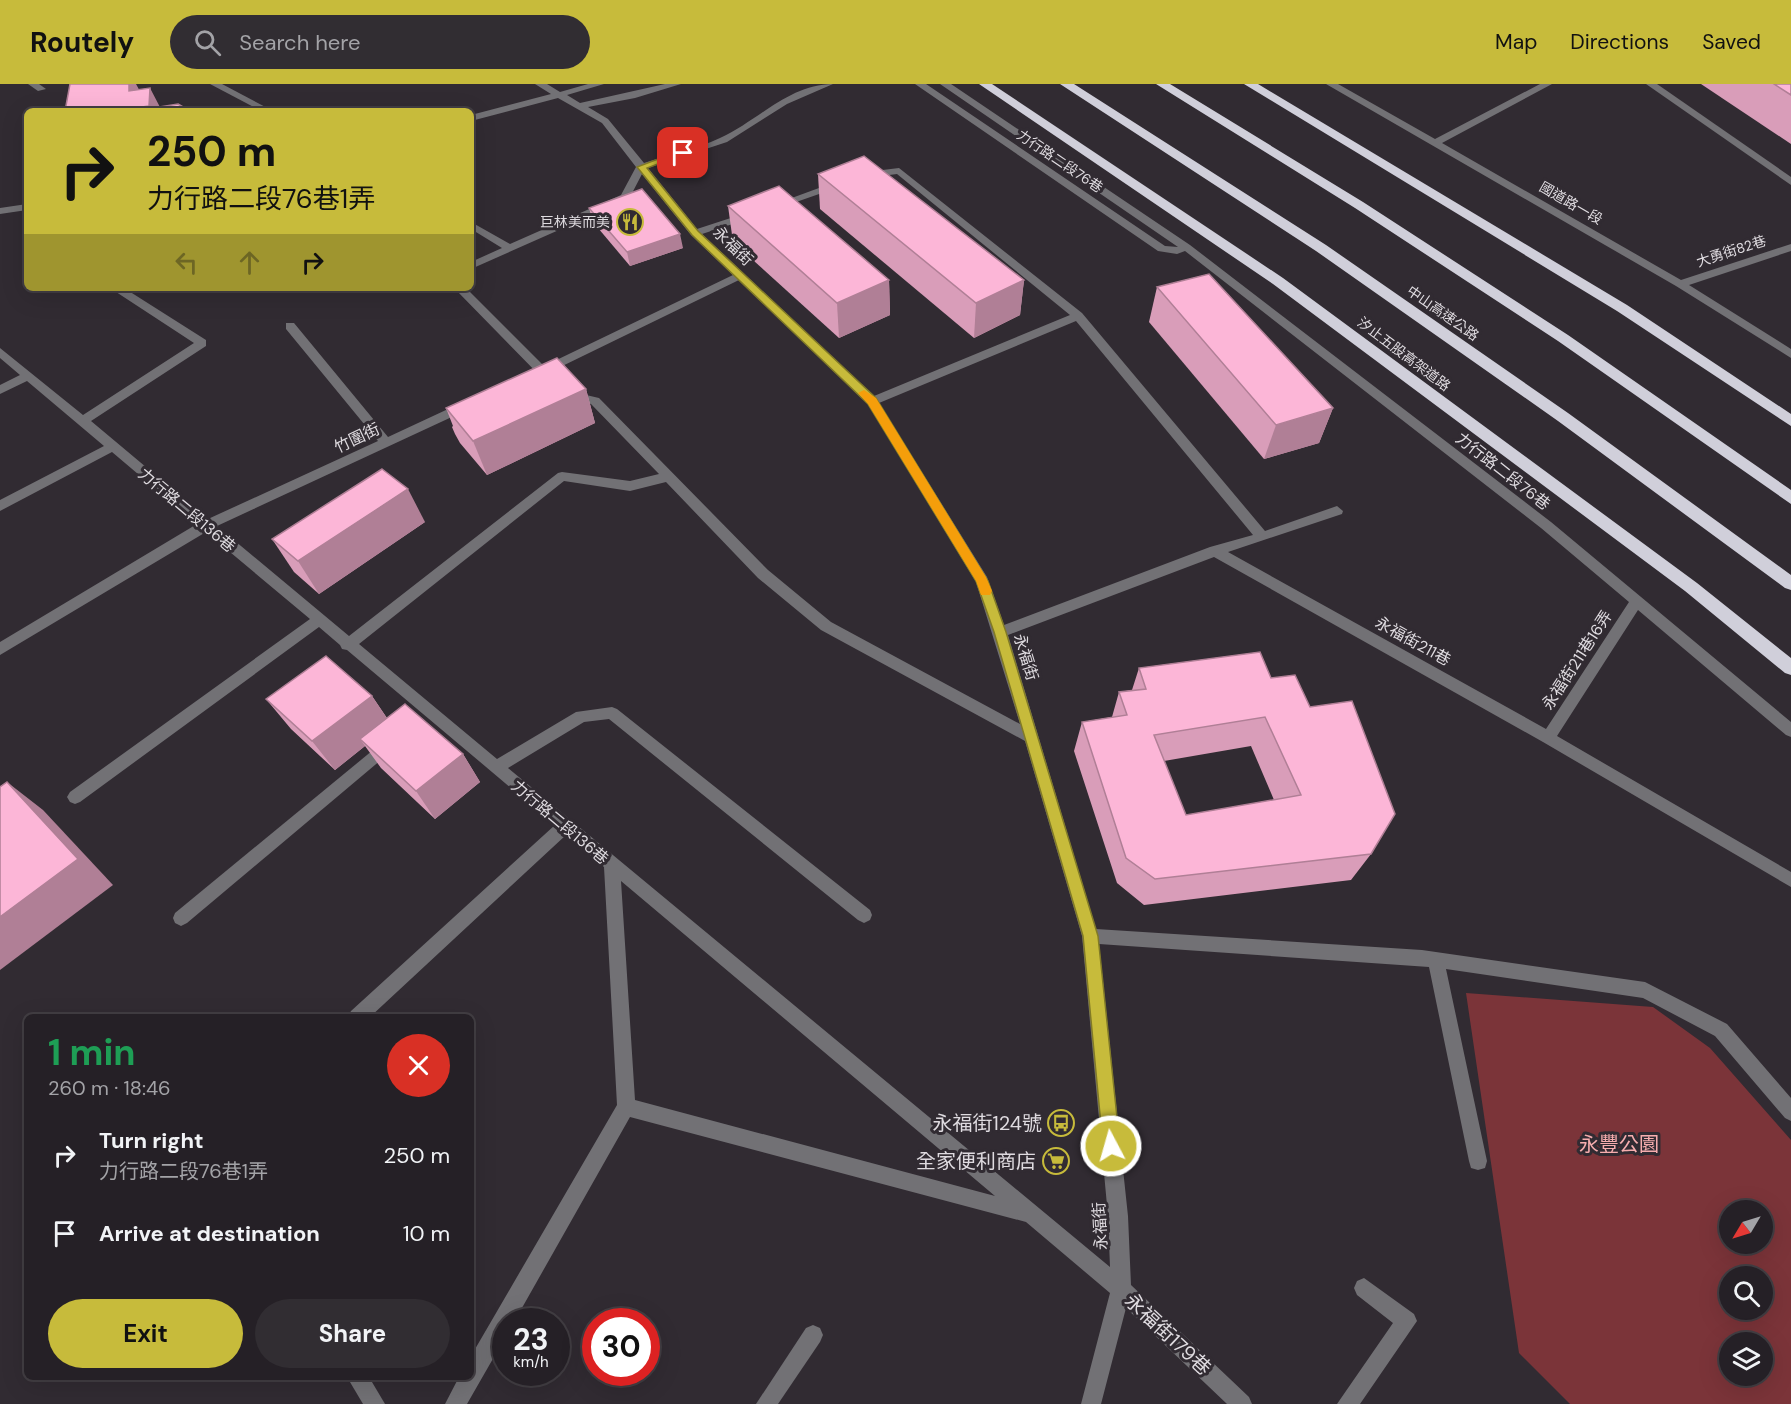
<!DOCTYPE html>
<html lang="en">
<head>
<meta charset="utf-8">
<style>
	:root { --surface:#252026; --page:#312d32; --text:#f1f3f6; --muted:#a3a3a7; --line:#423e43; --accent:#c7bb3b }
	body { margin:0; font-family:"DM Sans","Noto Sans TC",sans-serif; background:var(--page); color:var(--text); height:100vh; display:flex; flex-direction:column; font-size:22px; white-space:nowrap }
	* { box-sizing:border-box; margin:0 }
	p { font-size:20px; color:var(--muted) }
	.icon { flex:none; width:33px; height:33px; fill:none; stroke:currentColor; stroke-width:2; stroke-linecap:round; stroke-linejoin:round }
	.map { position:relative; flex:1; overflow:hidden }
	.panel { position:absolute; left:24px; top:930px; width:450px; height:366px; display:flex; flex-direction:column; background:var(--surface); border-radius:9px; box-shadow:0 6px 24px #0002,0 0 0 2px var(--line) }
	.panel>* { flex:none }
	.hud { position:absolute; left:24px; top:24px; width:450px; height:183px; border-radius:9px; box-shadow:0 6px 24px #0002,0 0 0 2px var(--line); background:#c7bb3b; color:#111; overflow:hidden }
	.needle { width:39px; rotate:232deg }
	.fabs { position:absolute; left:1719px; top:1116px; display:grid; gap:12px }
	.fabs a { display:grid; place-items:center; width:54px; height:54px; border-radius:50%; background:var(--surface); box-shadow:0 6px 24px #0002,0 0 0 2px var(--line); font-size:30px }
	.speed { position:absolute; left:492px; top:1224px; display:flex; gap:12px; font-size:30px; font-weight:700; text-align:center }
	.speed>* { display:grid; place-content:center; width:78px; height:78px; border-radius:50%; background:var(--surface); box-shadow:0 6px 24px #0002,0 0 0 2px var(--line); line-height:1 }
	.speed small { font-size:15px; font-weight:400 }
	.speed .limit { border:9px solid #d22; background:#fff; color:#111 }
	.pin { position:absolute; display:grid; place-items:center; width:51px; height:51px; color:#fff; margin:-26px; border-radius:12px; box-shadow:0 3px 9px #0006 }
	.me { position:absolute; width:66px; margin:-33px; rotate:354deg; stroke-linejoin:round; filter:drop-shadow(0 0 4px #0008) }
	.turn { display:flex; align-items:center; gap:21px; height:126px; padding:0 24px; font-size:27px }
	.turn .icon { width:78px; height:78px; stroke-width:2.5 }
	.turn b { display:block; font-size:42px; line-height:51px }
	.lanes { display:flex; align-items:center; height:57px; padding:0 24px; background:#0003; justify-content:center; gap:30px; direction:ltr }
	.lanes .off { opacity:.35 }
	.round { display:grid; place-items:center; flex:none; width:63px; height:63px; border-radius:32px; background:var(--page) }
	.headline { display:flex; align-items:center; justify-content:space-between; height:102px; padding:0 24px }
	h1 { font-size:36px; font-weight:700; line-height:45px; color:#1e9e55 }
	.cta { display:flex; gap:12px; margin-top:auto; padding:12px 24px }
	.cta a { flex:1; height:69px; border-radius:36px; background:var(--accent); color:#111; font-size:24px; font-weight:700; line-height:69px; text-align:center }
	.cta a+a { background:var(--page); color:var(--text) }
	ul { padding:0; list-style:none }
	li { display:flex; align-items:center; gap:18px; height:78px; padding:0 24px }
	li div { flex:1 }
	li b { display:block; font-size:22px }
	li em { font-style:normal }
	header { display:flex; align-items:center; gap:36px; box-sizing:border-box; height:84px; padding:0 30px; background:var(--accent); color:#111 }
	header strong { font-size:28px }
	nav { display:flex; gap:33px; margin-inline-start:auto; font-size:21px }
	.search { width:420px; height:54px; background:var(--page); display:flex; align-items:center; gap:15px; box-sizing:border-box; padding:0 21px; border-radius:33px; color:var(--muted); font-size:22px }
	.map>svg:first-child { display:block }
	.green { fill:#7b3439; fill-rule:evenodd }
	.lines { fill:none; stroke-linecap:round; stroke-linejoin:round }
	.minor { fill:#727175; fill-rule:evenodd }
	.highway { fill:#d0cfda; fill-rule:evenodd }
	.wall { fill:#d99db9; fill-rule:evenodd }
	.shaded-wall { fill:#b07f96 }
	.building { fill:#fcb6d7; stroke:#b07f96; stroke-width:1.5; fill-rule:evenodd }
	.route { fill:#c7bb3b; stroke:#817a26; stroke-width:1.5 }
	.slow { fill:#f59e0b }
	.labels { text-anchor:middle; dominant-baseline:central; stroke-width:6; stroke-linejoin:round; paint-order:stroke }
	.far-street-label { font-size:14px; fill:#dfdbe0; stroke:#312b32 }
	.far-poi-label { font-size:14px; fill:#dfdbe0; stroke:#312b32; text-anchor:end }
	.street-label { font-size:16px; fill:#dfdbe0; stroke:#312b32 }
	.near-poi-label { font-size:20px; fill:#dfdbe0; stroke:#312b32; text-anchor:end }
	.near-park-label { font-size:20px; fill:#f6adae; stroke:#312b32 }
	.near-street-label { font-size:20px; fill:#dfdbe0; stroke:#312b32 }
</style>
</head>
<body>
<header>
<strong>Routely</strong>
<div class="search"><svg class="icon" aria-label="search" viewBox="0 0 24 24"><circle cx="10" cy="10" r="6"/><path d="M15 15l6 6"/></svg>Search here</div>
<nav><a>Map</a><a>Directions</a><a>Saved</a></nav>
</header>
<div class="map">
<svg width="1791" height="1320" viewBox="0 0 1791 1320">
	<rect width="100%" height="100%" fill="#312b32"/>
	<!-- green -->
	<path class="green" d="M1466,909L1653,923L1710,964L1791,1056V1320H1570L1519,1269ZM1730,1126H1762V1160H1730ZM1730,1192H1762V1226H1730ZM1730,1258H1762V1292H1730Z"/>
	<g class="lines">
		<!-- minor -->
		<g class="minor">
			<polygon points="28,0 39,0 46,5 38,7"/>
			<polygon points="210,0 222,0 273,27 261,27"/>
			<path d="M535,0H547L560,8L588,0H604L567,11L580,19L665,0H681L635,14L588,23L608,35L644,79C669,71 696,65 720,54C758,37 789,0 833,0L787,20L727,58L648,84L697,145L746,129H754V133L702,150L874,312L1070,231L897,90L866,94L861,91L866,88L899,84L1082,229L1265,447L1337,422L1343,427L1342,430L1228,468L1546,645L1629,518L1541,444L1185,167L1177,170L1158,167L915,0H926L1165,162L1178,163L940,0H951L1190,161L1551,438L1791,638V653L1786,651L1638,526L1557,652L1791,788V803L1543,658L1214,473L1008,551L1096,845L1422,866L1645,898L1727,940L1791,1014V1037L1785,1034L1715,952L1643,914L1446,885L1487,1077L1485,1084L1478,1086L1471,1084L1469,1077L1429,883L1099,860L1128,1132L1131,1201L1249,1313L1252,1320H1227L1126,1224L1101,1320H1081L1110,1209L1026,1138L630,1033L514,1238H506V1252L467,1320H445L459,1293H471V1272L617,1021L604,783L566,751L370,933H348L351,927L555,741L347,566L342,565L340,561L319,543L80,718L75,720L70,718L67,713L70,708L310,535L206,448L0,571V558L197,440L112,368L0,427V416L104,362L27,297L0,310V301L20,291L0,274V264L83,331L194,259L110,204H124L206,256V262L91,337L208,435L378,357L286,245V239H294L388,353L461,319H469V325L217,442L349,552L558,389L562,388L630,397L659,390L591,320L565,314L563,311L569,307L599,314L768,486L831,538L1020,640L976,498L868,320L739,196L550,288L554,293L548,297L544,296L456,206L454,204H466L544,282L733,191L691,151L642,90L629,115L471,185V178L502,164L471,145V138L510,160L621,111L636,83L602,39L558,14L471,37V31L551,10ZM1076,237L1253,451L1210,463L1004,541L987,493L879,319ZM564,397L630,407L666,398L758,494L821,546L1025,657L1082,852L1108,1132L1110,1183L508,684L584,638L609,635L858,836L864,839L870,836L872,831L870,826L617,625L612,623L576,628L497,675L359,560ZM621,797L995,1112L635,1016Z"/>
			<polygon points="1326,0 1338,0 1435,55 1540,0 1552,0 1442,59 1681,196 1791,160 1791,167 1689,201 1791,265 1791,274 1676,202"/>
			<polygon points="1646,0 1657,0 1791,93 1791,101"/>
			<polygon points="838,97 843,100 842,102 779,124 770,122"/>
			<polygon points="27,120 27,126 0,130 0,124"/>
			<polygon points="389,655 394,657 397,661 394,665 187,839 181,842 175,839 173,834 175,829 384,657"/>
			<polygon points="1364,1194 1414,1230 1417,1237 1360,1320 1337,1320 1393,1239 1357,1211 1354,1204 1357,1197"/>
			<polygon points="813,1241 820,1244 823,1251 820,1258 778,1320 756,1320 806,1244"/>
			<polygon points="347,1293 369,1293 385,1320 363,1320"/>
		</g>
		<!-- highway -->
		<g class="highway">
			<polygon points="979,0 992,0 1283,194 1697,499 1791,574 1791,591 1785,589 1685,507 1273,200"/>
			<polygon points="1060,0 1074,0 1326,161 1568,329 1791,491 1791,506 1785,504 1558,337 1316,167"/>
			<polygon points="1156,0 1170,0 1363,118 1568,251 1791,406 1791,420 1558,257 1355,124"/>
			<polygon points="1244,0 1258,0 1627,221 1791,330 1791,342 1617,227"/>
		</g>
	</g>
	<!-- wall -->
	<g class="wall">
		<polygon points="1701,0 1791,0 1791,60"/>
		<polygon points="818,90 1024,196 1020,231 974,254 820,125"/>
		<polygon points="728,122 889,196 890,231 839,254 733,158"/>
		<polygon points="589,124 683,164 630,182 593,138"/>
		<polygon points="1157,203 1333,324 1319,359 1264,375 1149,238"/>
		<polygon points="586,305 595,339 487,391 460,359 455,350 452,343 453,342 446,324"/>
		<polygon points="425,438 319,510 294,488 272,455"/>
		<path d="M1139,584L1271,594L1371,770L1351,796L1144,821L1117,799L1074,667L1082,638L1112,633L1119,608L1132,606ZM1251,662L1274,716L1186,731L1164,677Z"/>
		<polygon points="372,612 387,634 463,670 480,698 435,735 381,684 365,662 335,686 291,645 266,615"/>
	</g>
	<!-- shaded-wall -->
	<g class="shaded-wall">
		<polygon points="129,0 136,0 148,22 150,4 162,27 114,27 129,7"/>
		<polygon points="680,150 683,164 630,182 627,168"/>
		<polygon points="889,196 890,231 839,254 837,219"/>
		<polygon points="1024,196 1020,231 974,254 976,219"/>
		<polygon points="586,305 595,339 487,391 473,357"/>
		<polygon points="1333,324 1319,359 1264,375 1276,341"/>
		<polygon points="408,405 425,438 319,510 298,477"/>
		<polygon points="372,612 392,642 360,655 365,662 335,686 312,657"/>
		<polygon points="463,670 480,698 435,735 416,707"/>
		<polygon points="7,698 43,726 113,801 0,886 0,833"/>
	</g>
	<!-- building -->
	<g class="building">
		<polygon points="70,0 129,0 129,7 150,4 149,22 114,27 65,27"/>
		<polygon points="1774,0 1791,0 1791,11"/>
		<polygon points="178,20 190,27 134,27"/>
		<polygon points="864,72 1024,196 976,219 818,90"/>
		<polygon points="779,102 889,196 837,219 728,122"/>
		<polygon points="642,105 680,150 627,168 589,124"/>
		<polygon points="1209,190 1333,324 1276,341 1157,203"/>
		<polygon points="557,274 586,305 473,357 446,324"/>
		<polygon points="382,385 408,405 298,477 272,455"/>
		<path d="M1260,568L1271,594L1295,591L1310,623L1352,617L1395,730L1371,770L1155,795L1126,774L1082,638L1127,631L1119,608L1146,605L1139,584ZM1265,633L1301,711L1186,731L1154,651Z"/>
		<polygon points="326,572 372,612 312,657 266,615"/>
		<polygon points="405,620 463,670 416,707 360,655"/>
		<polygon points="7,698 78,775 0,833 0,703"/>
	</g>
	<!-- route -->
	<polygon class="route" points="679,67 687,69 647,84 698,147 876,314 988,497 1006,548 1098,852 1120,1062 1117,1068 1111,1070 1105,1068 1103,1062 1083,852 994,548 976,497 868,320 692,151 637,83"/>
	<!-- slow -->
	<polygon class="slow" points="864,306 876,314 986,493 992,507 990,511 981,511 976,497 868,320 858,309"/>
	<!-- icons -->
	<defs>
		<symbol id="restaurant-ring" viewBox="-11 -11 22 22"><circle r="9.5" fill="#312b32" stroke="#c7bb3b" stroke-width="1.5"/><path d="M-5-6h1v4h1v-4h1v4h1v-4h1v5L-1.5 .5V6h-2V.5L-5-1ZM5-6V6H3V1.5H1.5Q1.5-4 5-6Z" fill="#c7bb3b"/></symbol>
		<symbol id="bus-ring" viewBox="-11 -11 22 22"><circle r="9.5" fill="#312b32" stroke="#c7bb3b" stroke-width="1.5"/><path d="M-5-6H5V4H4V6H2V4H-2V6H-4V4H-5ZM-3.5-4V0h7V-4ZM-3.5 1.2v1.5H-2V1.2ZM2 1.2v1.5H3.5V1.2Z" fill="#c7bb3b"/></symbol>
		<symbol id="supermarket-ring" viewBox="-11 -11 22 22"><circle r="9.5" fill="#312b32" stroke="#c7bb3b" stroke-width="1.5"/><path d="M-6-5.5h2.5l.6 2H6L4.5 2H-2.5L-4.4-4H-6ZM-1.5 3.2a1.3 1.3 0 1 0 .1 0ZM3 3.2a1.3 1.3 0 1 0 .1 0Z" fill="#c7bb3b"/></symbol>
	</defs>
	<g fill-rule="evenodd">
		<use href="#restaurant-ring" x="615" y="123" width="30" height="30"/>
		<use href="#bus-ring" x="1046" y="1024" width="30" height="30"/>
		<use href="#supermarket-ring" x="1041" y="1062" width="30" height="30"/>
	</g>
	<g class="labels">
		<!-- far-street labels -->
		<g class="far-street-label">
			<text transform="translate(1060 77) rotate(34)">力行路二段76巷</text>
			<text transform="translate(1571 119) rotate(30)">國道路一段</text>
			<text transform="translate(1731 167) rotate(-18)">大勇街82巷</text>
			<text transform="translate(1443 229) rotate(35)">中山高速公路</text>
			<text transform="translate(1404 270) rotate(37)">汐止五股高架道路</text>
		</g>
		<!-- far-poi labels -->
		<g class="far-poi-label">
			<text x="610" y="138">巨林美而美</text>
		</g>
		<!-- street labels -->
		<g class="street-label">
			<text transform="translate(733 162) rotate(44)">永福街</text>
			<text transform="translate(357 354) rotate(-25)">竹圍街</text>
			<text transform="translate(1503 387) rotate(38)">力行路二段76巷</text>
			<text transform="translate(187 426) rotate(40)">力行路二段136巷</text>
			<text transform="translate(1413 557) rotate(29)">永福街211巷</text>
			<text transform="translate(1026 573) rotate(73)">永福街</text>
			<text transform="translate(1577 576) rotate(-57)">永福街211巷16弄</text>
			<text transform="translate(560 738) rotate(40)">力行路二段136巷</text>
			<text transform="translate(1100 1142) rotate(-93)">永福街</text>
		</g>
		<!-- near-poi labels -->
		<g class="near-poi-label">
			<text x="1042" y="1039">永福街124號</text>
			<text x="1036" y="1077">全家便利商店</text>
		</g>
		<!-- near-park labels -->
		<g class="near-park-label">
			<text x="1619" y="1060">永豐公園</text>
		</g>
		<!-- near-street labels -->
		<g class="near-street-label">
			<text transform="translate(1168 1250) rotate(43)">永福街179巷</text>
		</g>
	</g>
</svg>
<div class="fabs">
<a><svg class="needle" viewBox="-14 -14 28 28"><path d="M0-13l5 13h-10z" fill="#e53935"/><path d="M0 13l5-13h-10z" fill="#a3a3a7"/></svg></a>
<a><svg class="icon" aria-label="search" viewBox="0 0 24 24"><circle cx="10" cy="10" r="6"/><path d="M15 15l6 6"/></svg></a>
<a><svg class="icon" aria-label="layers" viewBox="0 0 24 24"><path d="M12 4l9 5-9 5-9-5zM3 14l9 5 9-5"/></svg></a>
</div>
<div class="speed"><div>23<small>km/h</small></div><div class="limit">30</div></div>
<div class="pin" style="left:683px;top:69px;background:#d93025"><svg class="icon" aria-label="arrive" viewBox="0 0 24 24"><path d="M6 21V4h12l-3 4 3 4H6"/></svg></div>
<svg class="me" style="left:1111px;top:1062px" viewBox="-20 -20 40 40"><circle r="17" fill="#c7bb3b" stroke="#fff" stroke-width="3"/><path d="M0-11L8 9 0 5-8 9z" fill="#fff"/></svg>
<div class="hud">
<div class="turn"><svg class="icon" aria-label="right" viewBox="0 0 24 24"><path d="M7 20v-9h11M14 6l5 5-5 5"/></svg><div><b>250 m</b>力行路二段76巷1弄</div></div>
<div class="lanes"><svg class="icon off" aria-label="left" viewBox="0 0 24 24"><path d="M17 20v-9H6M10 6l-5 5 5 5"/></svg><svg class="icon off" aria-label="ahead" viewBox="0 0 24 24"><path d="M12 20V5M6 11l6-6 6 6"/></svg><svg class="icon" aria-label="right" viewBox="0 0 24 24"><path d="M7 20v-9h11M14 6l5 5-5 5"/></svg></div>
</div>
<section class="panel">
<div class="headline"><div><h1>1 min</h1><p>260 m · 18:46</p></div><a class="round" style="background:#d93025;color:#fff"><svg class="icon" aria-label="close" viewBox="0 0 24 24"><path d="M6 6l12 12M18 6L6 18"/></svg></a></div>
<ul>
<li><svg class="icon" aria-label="right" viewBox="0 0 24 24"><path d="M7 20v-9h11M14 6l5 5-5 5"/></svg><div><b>Turn right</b><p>力行路二段76巷1弄</p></div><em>250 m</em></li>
<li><svg class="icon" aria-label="arrive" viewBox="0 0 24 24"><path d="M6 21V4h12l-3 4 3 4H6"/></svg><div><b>Arrive at destination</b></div><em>10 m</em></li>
</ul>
<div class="cta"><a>Exit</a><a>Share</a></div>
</section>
</div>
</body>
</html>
